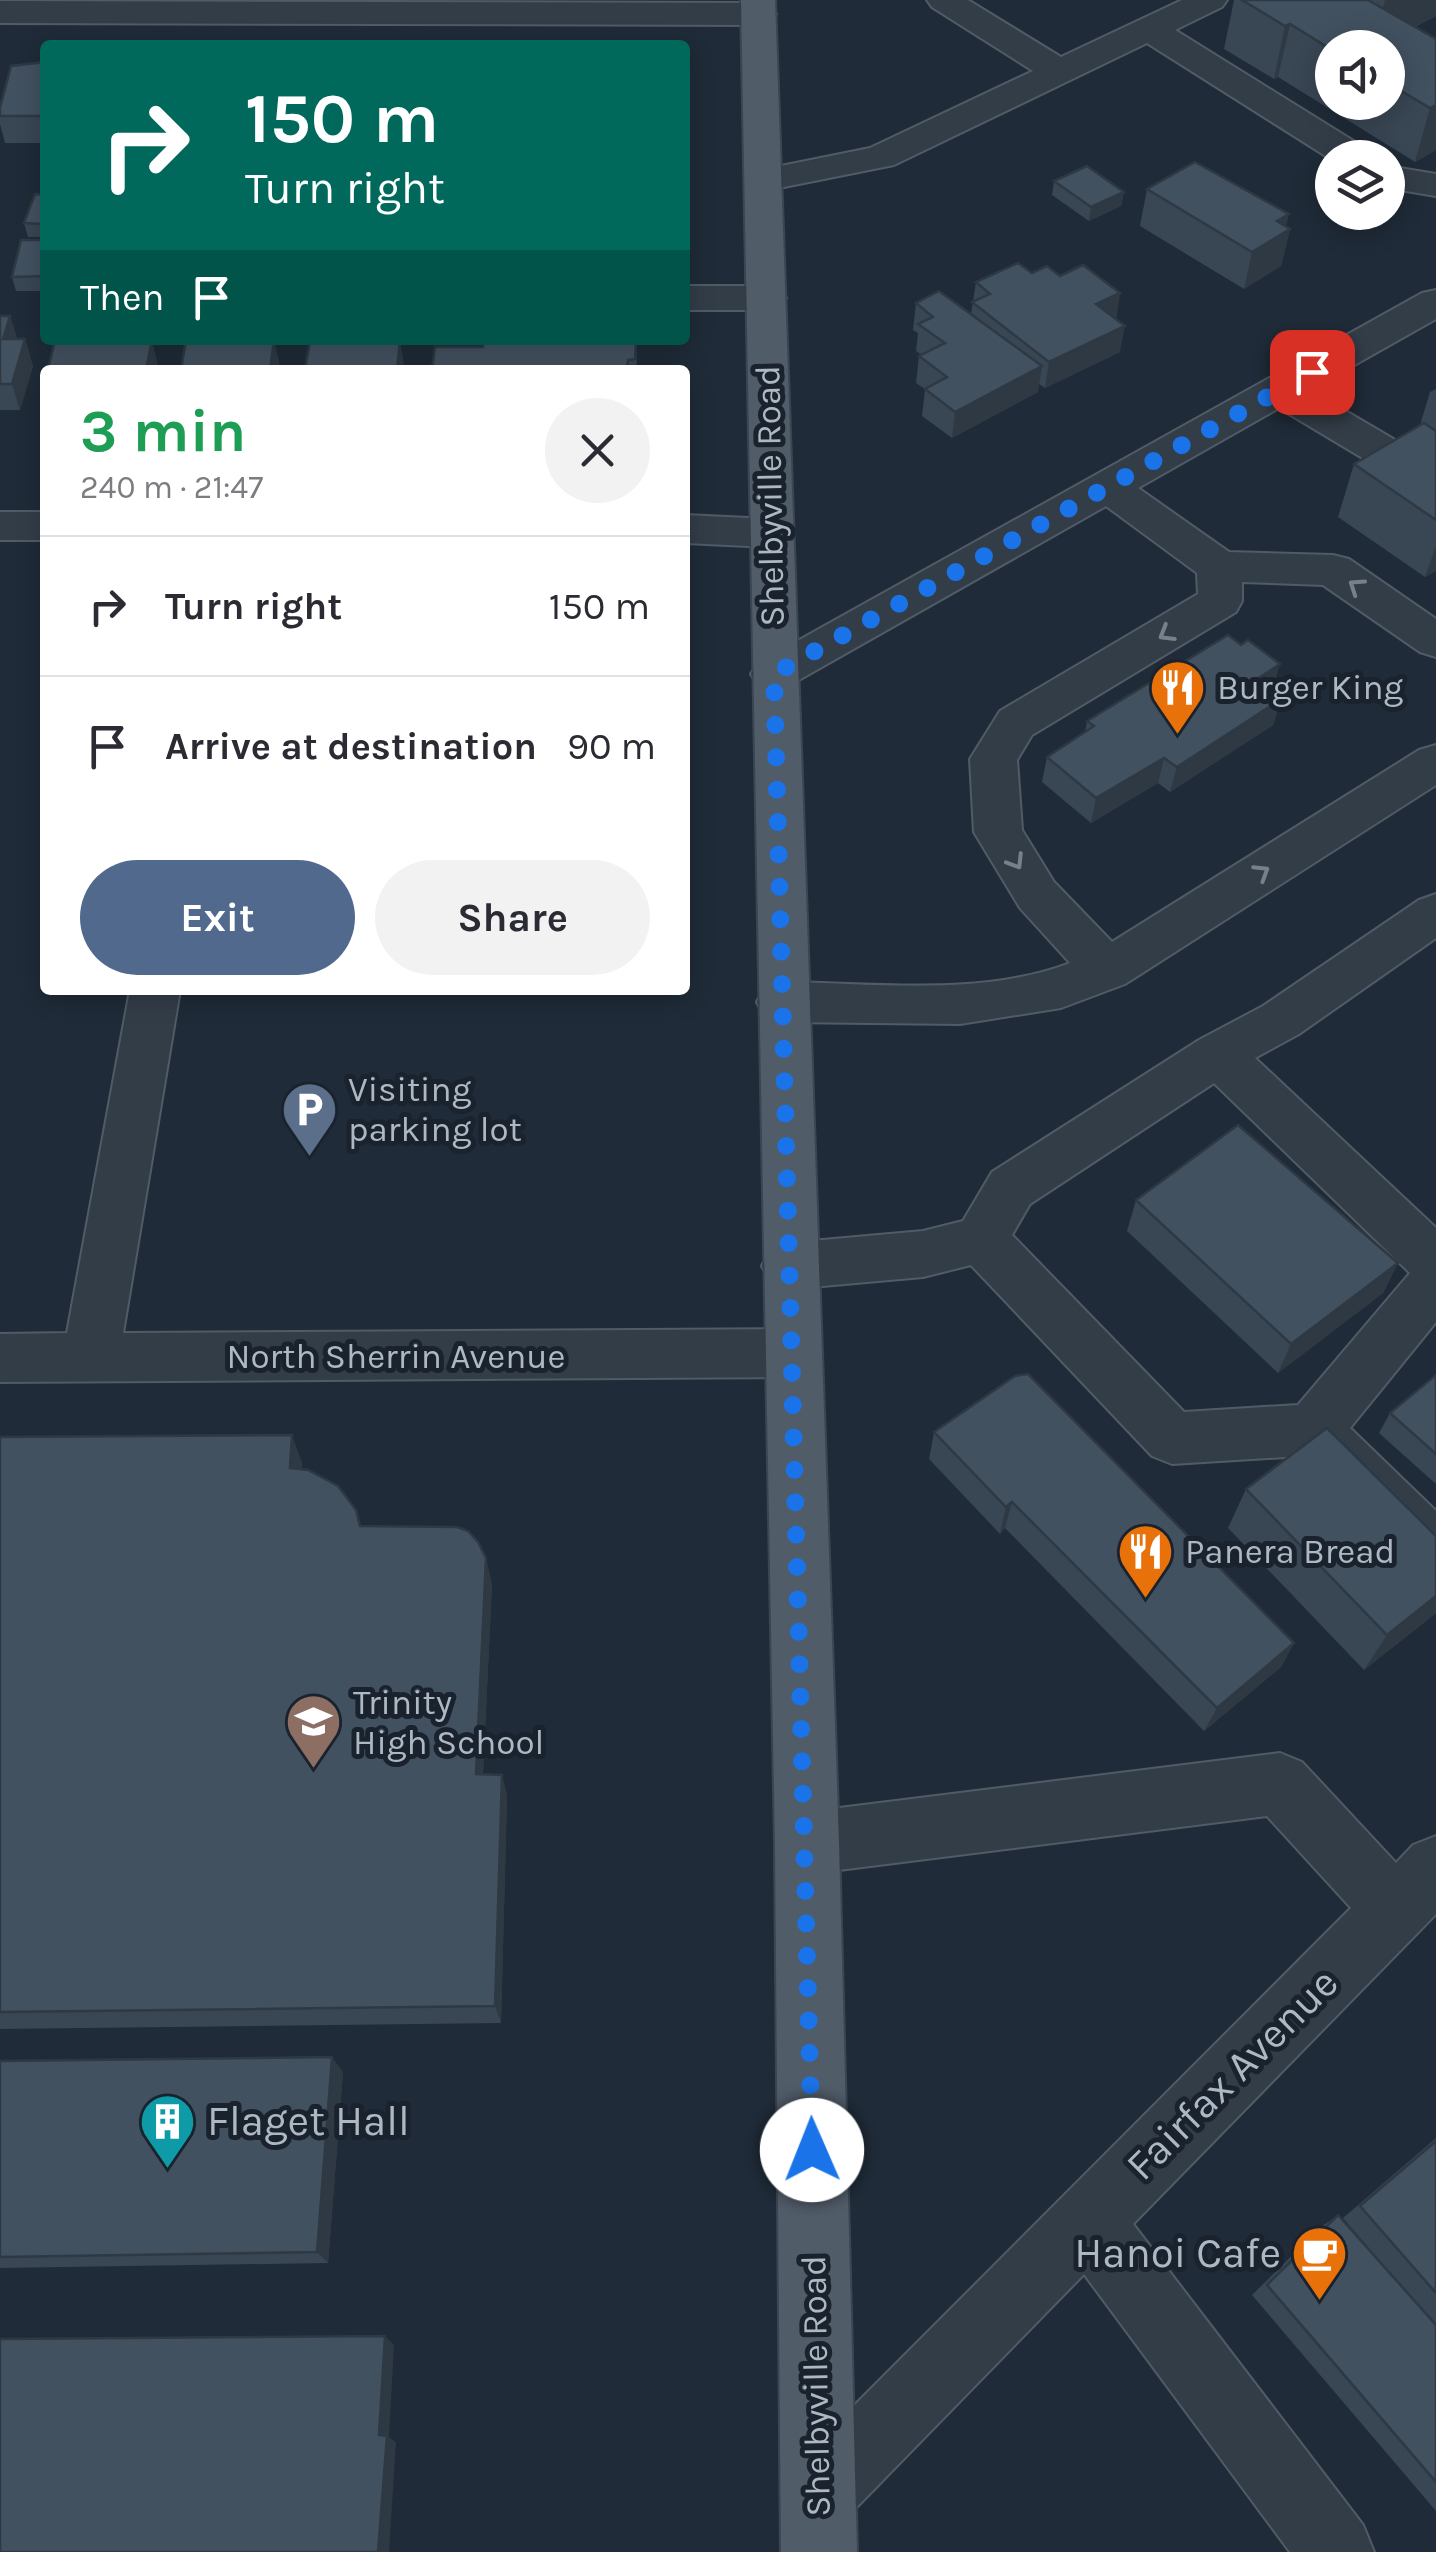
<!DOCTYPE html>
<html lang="en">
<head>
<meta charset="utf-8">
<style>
	:root { --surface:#fff; --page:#f2f2f3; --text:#2b2b33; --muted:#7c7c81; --line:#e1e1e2; --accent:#50698d }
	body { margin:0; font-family:Karla,sans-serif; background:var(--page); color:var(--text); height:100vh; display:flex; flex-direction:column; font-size:38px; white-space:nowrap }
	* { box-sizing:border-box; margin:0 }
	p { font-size:32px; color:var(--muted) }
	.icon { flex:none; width:55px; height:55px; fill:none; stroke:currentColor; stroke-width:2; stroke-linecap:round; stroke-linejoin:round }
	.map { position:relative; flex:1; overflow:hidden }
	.panel { position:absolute; left:40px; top:365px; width:650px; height:630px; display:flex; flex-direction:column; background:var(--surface); border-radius:10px; box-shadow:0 5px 25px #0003 }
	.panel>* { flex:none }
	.banner { position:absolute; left:40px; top:40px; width:650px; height:305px; border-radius:10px; box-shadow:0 5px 25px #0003; background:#00695c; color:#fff; overflow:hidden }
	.controls { position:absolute; left:1315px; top:30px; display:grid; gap:20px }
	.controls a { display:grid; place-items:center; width:90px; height:90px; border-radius:50%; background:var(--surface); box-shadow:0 5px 25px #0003; font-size:50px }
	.pin { position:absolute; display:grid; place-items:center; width:85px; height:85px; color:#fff; margin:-42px; border-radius:20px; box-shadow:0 5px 15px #0006 }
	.me { position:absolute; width:110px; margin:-55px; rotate:359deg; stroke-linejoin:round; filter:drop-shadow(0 0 8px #0008) }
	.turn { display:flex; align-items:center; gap:35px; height:210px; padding:0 40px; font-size:45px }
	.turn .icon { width:130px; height:130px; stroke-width:2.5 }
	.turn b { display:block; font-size:70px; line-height:85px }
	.then { display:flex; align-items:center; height:95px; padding:0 40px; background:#0003; gap:20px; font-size:38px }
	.round { display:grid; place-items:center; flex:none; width:105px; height:105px; border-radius:52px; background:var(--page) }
	.overview { display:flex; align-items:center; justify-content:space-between; height:170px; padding:0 40px }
	h1 { font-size:60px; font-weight:700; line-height:75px; color:#1e9e55 }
	.button { display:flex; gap:20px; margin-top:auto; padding:20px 40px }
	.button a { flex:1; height:115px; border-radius:60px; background:var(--accent); color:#fff; font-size:40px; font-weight:700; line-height:115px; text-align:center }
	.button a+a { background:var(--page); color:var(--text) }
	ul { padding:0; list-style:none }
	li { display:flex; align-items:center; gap:30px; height:140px; padding:0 40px; border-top:2px solid var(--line) }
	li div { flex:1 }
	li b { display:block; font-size:38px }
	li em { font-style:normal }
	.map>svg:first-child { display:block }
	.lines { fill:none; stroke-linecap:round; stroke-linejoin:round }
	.minor-casing { stroke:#505b66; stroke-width:4 }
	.major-casing { stroke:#3c4652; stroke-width:4 }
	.minor { fill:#333d48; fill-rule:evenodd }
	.major { fill:#515c69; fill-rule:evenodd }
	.wall { fill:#394653; fill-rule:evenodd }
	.shaded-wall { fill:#2e3943 }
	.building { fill:#425160; stroke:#2e3943; stroke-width:2.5 }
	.oneway { stroke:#76818d }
	.route { stroke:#1a73e8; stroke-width:18; stroke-dasharray:0 32.4 }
	.labels { text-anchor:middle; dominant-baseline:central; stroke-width:10; stroke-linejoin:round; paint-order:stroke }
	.street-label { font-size:35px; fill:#adb8c5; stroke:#19222d }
	.poi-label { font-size:35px; fill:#adb8c5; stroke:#19222d; text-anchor:start }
	.near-street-label { font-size:42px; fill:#adb8c5; stroke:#19222d }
	.near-poi-label { font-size:42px; fill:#adb8c5; stroke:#19222d; text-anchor:start }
</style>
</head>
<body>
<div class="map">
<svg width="1436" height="2552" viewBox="0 0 1436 2552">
	<rect width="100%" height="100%" fill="#1f2b38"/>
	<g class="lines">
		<defs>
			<g id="minor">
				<polygon points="927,0 968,0 1061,57 1182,0 1227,0 1222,7 1175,30 1368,150 1373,158 1332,160 1147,43 894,165 764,191 751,188 745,180 751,172 870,148 1033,71 932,7"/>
				<polygon points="0,1 758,3 770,7 776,14 770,21 758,25 0,23"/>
				<polygon points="1388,166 1436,174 1436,196 1388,188"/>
				<polygon points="685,286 766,286 780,289 786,298 780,307 766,310 685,310"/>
				<path d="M1436,290V319L1310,390L1436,464V497L1421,493L1279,408L1138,488L1229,552L1333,555L1349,559L1436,619V657L1420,652L1323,585L1242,582V601L1236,612L1032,735L1017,760L1022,830L1054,882L1112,942L1419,750L1436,745V785L1125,984L1061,1008L960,1024L782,1022L764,1016L757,1002L764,988L782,982C876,983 981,997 1070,963L1020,908L974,832L970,759L1000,711L1198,594L1197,573L1106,506L790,685L774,690L758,685L751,674L758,663L1422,293Z"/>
				<rect x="0" y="512" width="45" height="28"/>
				<polygon points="685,515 772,519 787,523 794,533 787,543 772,547 685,543"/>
				<path d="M1436,894V938L1299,1034L1255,1058L1436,1228V1322L1350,1428L1436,1511V1577L1415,1569L1301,1456L1172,1464L1152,1456L971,1265L923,1277L789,1289L770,1282L762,1266L770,1250L789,1243L923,1231L963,1221L992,1172L1199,1040L1263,1006L1419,900ZM1214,1083L1410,1273L1298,1405L1184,1412L1012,1235L1030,1204Z"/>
				<polygon points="130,990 180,990 123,1333 792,1329 812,1336 820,1353 812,1370 792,1377 0,1382 0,1334 67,1333"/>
				<polygon points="1280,1753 1302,1762 1396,1863 1413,1845 1436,1836 1436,1914 1133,2224 1363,2525 1374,2552 1290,2552 1084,2274 844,2520 818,2531 792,2520 781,2494 792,2468 1351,1908 1267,1816 807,1874 784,1865 775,1843 784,1821 807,1812"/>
			</g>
			<polygon id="major" points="741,0 775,0 839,1843 857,2552 781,2552 775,1843"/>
		</defs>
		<!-- minor casing -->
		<use href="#minor" class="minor-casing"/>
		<!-- major casing -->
		<use href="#major" class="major-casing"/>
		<!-- minor -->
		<use href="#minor" class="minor"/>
		<!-- major -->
		<use href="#major" class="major"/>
	</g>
	<!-- wall -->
	<g class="wall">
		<path d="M1234,0H1436V16L1415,27L1436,39V150L1415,162L1278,77L1274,79L1224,49ZM1332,48H1388V102H1332Z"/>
		<polygon points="45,62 45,143 5,143 0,124 0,108"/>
		<polygon points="1054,181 1124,192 1121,206 1089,221 1052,195"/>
		<polygon points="1147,189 1286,227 1290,229 1281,266 1244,289 1140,226"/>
		<polygon points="45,195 45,237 28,237 24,223"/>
		<polygon points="45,240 45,291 16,291 12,277"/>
		<polygon points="1032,273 1060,276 1120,293 1116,319 1120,352 1045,388 1039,384 1038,392 952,438 922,416 925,389 916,383 919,356 922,355 916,351 918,333 913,330 916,303 971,314 976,282"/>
		<polygon points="0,316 10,316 17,339 25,339 33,366 20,410 0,410"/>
		<polygon points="483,340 630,340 630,341 636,341 637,370 432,370 483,347"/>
		<polygon points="1436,389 1436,571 1425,577 1338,517 1354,464 1420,425 1430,392"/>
		<polygon points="1273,689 1271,691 1281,699 1273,725 1170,792 1158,783 1091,823 1042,782 1047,757 1085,732 1087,721"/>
		<polygon points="1136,1200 1398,1263 1383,1293 1278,1373 1127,1231"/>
		<polygon points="1436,1375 1436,1484 1379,1433 1390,1413"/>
		<polygon points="934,1432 1294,1643 1281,1667 1204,1731 1005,1528 1000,1534 929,1459"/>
		<polygon points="0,1437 302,1462 302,1469 356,1510 361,1526 492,1583 483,1774 502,1775 507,1796 501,2023 0,2029"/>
		<polygon points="1246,1489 1436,1536 1436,1613 1364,1670 1228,1528"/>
		<polygon points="0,2061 343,2072 328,2263 0,2268"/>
		<polygon points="1436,2138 1436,2511 1252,2295 1321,2227 1338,2215 1421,2309 1343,2218"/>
	</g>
	<!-- shaded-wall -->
	<g class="shaded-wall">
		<polygon points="1385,0 1436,0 1436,16 1373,47"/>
		<polygon points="1290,24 1278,77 1274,79 1285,26"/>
		<polygon points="1436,105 1436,150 1415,162 1430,108"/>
		<polygon points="1124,192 1121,206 1089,221 1091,207"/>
		<polygon points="1289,214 1285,232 1290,229 1281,266 1244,289 1252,252 1277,221"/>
		<polygon points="1120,293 1116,319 1096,304"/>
		<polygon points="10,316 18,343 3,339"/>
		<polygon points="1125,326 1120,352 1045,388 1049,362"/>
		<polygon points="25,339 33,366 20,410 12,384"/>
		<polygon points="152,340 158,366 158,370 146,370"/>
		<polygon points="274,340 280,366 279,370 270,370"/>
		<polygon points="400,340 404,365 403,370 397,370"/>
		<polygon points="1042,366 1038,392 952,438 955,412"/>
		<polygon points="1436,546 1436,571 1425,577"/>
		<polygon points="1280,664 1273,689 1250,705 1257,679"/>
		<polygon points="1281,699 1273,725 1170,792 1177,767"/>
		<polygon points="1164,758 1158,783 1091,823 1096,798"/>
		<polygon points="1398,1263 1383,1293 1278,1373 1291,1344"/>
		<polygon points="292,1435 302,1462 300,1495 290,1468"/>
		<polygon points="1012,1502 1005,1528 1000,1534 1006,1507"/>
		<polygon points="486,1558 492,1583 482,1796 476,1774"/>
		<polygon points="1436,1596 1436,1613 1364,1670 1387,1635"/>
		<polygon points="1294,1643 1281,1667 1204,1731 1217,1708"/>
		<polygon points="502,1775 507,1796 501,2023 495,2006"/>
		<polygon points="332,2057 343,2072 328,2263 317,2252"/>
		<polygon points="385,2336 394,2345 389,2437 396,2442 389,2552 378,2552 379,2435"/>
	</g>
	<!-- building -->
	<g class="building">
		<polygon points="1242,0 1368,0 1436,39 1436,105 1430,108 1388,83 1388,48 1332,48 1332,50 1290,24 1285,26"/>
		<polygon points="45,62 45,108 42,116 0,116 0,108 11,66"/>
		<polygon points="1195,162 1289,214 1277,221 1290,229 1252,252 1147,189"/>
		<polygon points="1087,166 1124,192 1091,207 1054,181"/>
		<polygon points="35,194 45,195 45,224 24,223"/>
		<polygon points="21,240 45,240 45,276 12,277"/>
		<polygon points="1018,263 1032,273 1047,266 1060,276 1083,265 1120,293 1096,304 1125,326 1049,362 972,302 990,294 976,282"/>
		<polygon points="939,291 1042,366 955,412 925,389 947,377 919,356 945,343 918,324 933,317 916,303"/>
		<polygon points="0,316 10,316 3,339 25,339 12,384 0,384"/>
		<polygon points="55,340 152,340 146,370 48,370"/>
		<polygon points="186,340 274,340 270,370 181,370"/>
		<polygon points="310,340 400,340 397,370 305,370"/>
		<polygon points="483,340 628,340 628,341 636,341 635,359 628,360 627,370 432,370 435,347 483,347"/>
		<polygon points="1424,423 1436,431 1436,520 1354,464"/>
		<polygon points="1228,635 1241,645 1248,640 1280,664 1257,679 1281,699 1177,767 1164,758 1096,798 1047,757 1094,726 1087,721"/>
		<polygon points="1238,1125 1398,1263 1291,1344 1136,1200"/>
		<polygon points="1028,1374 1294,1643 1217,1708 1012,1502 1006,1507 934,1432 1015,1376"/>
		<polygon points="1436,1375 1436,1454 1390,1413"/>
		<polygon points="1327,1428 1436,1536 1436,1596 1387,1635 1246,1489"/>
		<polygon points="292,1435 290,1468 308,1470 338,1486 356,1510 360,1526 457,1527 468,1531 478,1542 486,1558 476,1774 502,1775 495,2006 0,2012 0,1437"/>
		<polygon points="332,2057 317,2252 0,2257 0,2061"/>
		<polygon points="1436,2141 1436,2293 1360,2206"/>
		<polygon points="1338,2215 1436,2325 1436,2482 1267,2285"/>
		<polygon points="385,2336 379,2435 387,2436 378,2552 0,2552 0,2339"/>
	</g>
	<!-- one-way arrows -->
	<defs><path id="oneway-chevron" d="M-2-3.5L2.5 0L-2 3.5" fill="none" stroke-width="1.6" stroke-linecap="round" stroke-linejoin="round" transform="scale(2.5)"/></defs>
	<g class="oneway">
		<use href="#oneway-chevron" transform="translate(1356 586) rotate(-146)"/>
		<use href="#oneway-chevron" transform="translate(1166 634) rotate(149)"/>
		<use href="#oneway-chevron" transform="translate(1016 862) rotate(58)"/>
		<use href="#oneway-chevron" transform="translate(1262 872) rotate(-32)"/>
	</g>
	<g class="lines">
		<!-- route -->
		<polyline class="route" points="812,2150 774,674 1312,372"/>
	</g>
	<!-- icons -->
	<defs>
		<symbol id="restaurant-pin" viewBox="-11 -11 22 30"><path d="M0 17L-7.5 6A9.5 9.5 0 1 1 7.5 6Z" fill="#e8710a" stroke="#19222d"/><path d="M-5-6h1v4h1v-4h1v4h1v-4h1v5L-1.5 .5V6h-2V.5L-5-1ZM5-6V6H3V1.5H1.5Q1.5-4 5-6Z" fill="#fff"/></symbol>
		<symbol id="parking-pin" viewBox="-11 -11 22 30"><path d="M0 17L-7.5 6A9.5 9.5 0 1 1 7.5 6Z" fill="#5c6f8a" stroke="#19222d"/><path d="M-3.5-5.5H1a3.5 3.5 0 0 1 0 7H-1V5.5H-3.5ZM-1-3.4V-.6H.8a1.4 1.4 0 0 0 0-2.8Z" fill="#fff"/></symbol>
		<symbol id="school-pin" viewBox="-11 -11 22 30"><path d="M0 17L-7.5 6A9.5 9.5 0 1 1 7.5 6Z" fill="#8d6e63" stroke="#19222d"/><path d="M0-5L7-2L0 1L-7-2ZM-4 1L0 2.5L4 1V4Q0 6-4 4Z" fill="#fff"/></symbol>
		<symbol id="building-pin" viewBox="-11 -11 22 30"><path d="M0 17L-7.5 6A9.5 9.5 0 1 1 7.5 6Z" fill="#0f9aa8" stroke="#19222d"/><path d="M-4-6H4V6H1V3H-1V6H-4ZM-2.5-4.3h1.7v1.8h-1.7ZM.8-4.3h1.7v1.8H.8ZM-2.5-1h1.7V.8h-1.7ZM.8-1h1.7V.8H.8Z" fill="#fff"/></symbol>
		<symbol id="cafe-pin" viewBox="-11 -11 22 30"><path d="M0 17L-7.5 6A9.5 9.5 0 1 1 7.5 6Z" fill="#e8710a" stroke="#19222d"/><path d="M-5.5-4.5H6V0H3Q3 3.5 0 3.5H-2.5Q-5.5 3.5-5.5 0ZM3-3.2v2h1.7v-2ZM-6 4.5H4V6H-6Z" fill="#fff"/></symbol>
	</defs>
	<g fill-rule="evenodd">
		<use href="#restaurant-pin" x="1146" y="656" width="63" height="86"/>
		<use href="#parking-pin" x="278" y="1078" width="63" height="86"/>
		<use href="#restaurant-pin" x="1114" y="1520" width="63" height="86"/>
		<use href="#school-pin" x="282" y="1690" width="63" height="86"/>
		<use href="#building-pin" x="136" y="2090" width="63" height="86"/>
		<use href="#cafe-pin" x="1288" y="2222" width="63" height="86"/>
	</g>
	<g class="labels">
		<!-- street labels -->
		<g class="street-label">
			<text transform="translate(770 496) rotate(-91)">Shelbyville Road</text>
			<text x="396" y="1356">North Sherrin Avenue</text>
			<text transform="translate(816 2386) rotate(-91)">Shelbyville Road</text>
		</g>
		<!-- poi labels -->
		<g class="poi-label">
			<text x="1217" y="687">Burger King</text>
			<text x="348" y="1089">Visiting<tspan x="348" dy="40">parking lot</tspan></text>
			<text x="1185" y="1551">Panera Bread</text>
			<text x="353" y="1702">Trinity<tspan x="353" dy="40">High School</tspan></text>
		</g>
		<!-- near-street labels -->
		<g class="near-street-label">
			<text transform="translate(1232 2074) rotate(-45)">Fairfax Avenue</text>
		</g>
		<!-- near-poi labels -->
		<g class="near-poi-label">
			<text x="207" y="2121">Flaget Hall</text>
			<text x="1281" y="2253" text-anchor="end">Hanoi Cafe</text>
		</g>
	</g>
</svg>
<div class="controls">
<a><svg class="icon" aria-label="sound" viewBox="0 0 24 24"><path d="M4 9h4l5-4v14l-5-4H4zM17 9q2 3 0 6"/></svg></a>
<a><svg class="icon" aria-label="layers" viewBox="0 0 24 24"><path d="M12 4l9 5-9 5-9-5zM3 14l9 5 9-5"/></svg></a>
</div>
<div class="pin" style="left:1312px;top:372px;background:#d93025"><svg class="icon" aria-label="arrive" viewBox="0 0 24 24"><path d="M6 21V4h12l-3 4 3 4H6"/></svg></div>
<svg class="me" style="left:812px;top:2150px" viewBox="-20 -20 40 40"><circle r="19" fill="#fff"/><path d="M0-13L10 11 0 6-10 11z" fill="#1a73e8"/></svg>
<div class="banner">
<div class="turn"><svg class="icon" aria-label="right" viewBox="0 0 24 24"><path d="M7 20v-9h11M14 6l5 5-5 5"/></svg><div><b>150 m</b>Turn right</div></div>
<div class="then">Then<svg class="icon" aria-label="arrive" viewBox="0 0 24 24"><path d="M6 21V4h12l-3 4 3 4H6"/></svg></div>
</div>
<section class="panel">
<div class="overview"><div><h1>3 min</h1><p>240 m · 21:47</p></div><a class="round"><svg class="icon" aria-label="close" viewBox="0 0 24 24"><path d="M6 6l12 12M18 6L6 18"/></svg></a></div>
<ul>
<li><svg class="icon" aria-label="right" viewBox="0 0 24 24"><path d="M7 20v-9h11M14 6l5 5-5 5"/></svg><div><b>Turn right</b></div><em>150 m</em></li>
<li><svg class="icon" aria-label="arrive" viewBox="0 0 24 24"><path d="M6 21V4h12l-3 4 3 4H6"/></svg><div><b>Arrive at destination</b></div><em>90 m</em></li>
</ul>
<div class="button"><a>Exit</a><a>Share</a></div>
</section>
</div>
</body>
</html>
